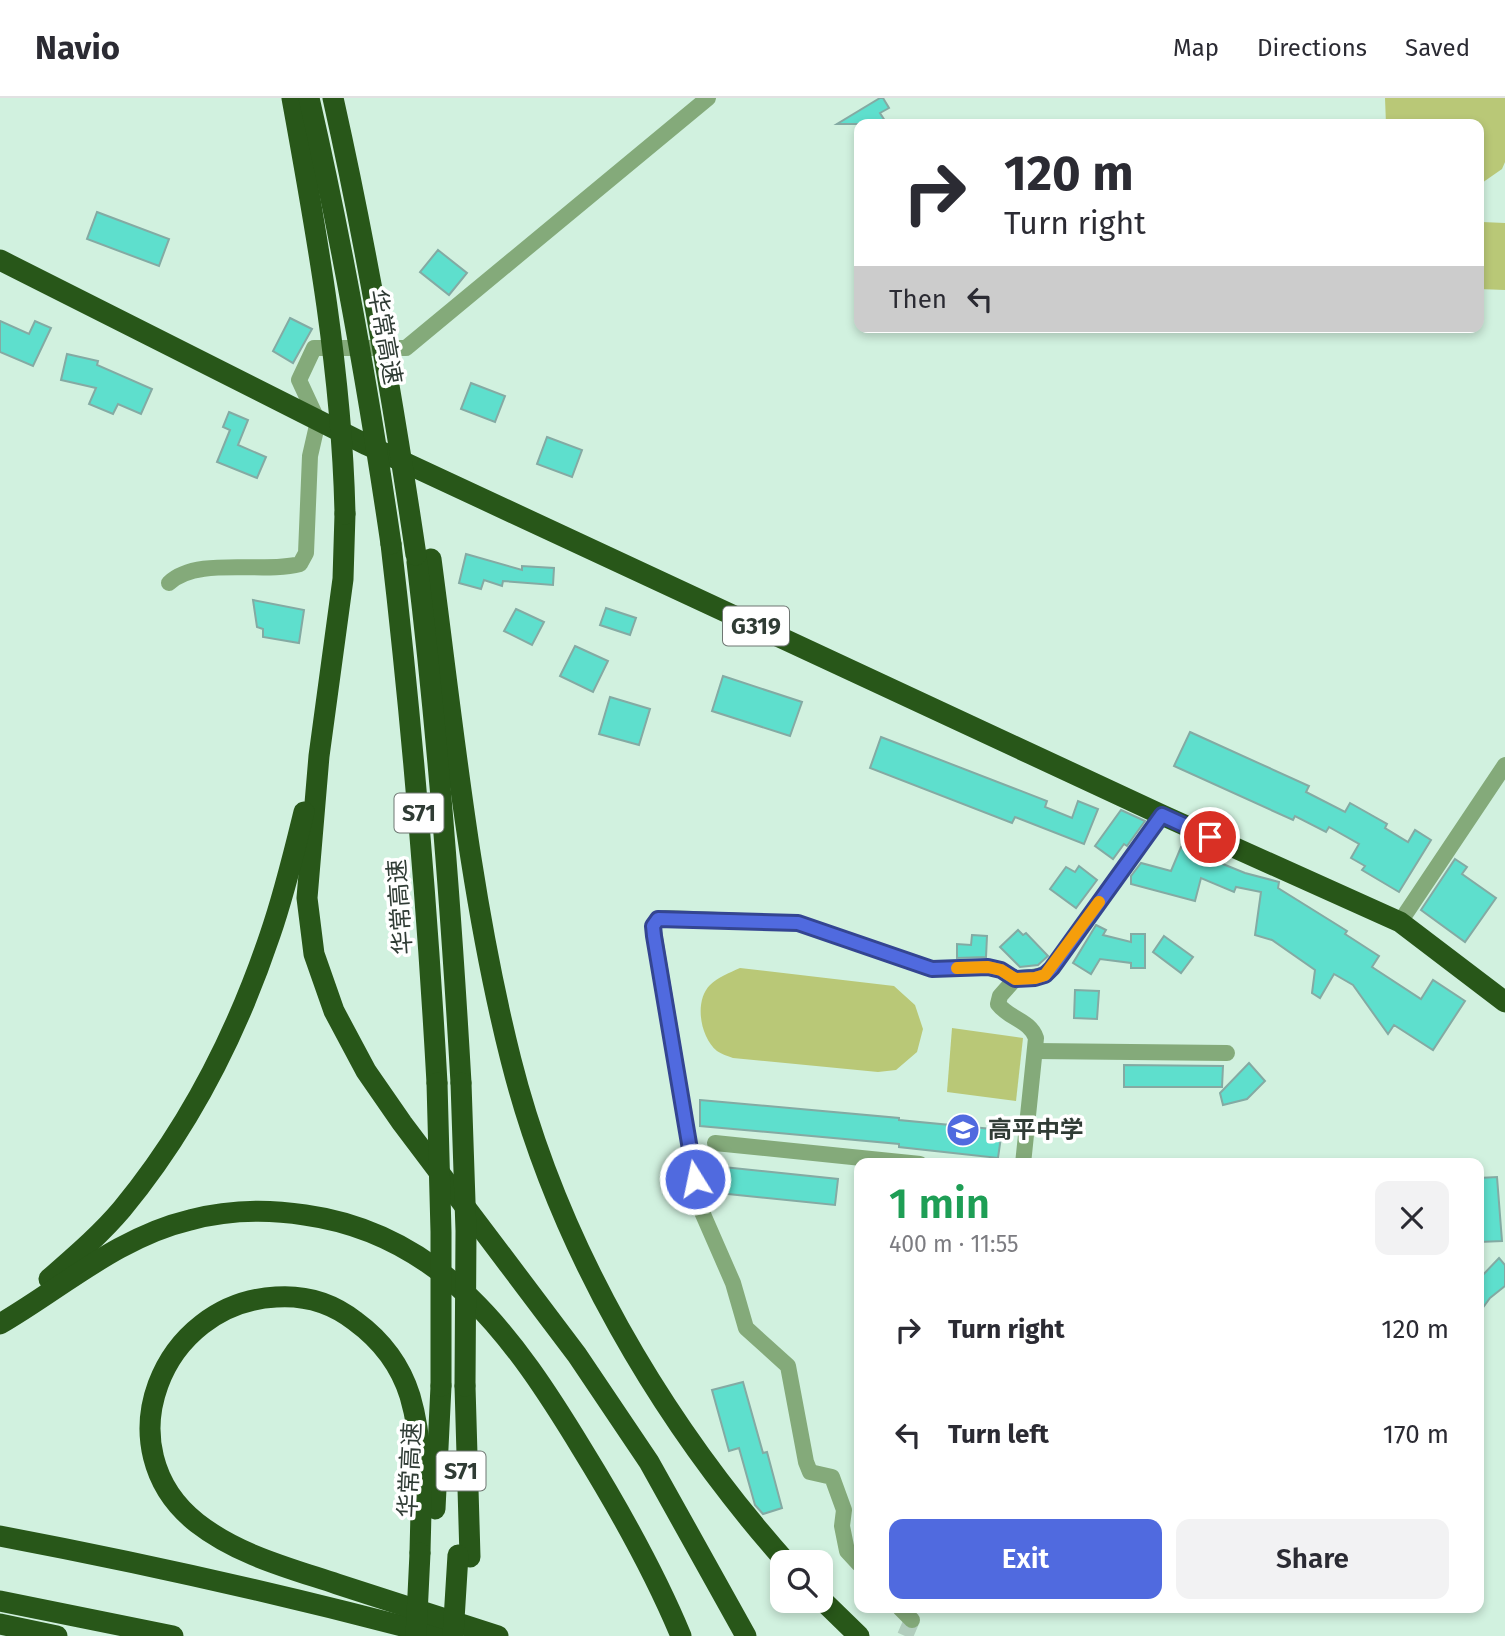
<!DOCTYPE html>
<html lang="en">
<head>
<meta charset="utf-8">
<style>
	:root { --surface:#fff; --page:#f2f2f3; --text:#2b2b33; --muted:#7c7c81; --line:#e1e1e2; --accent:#506adf }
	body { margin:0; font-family:"Fira Sans","Noto Sans SC",sans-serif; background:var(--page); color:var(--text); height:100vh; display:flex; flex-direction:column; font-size:26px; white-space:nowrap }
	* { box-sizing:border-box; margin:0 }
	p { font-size:23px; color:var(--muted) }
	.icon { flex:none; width:38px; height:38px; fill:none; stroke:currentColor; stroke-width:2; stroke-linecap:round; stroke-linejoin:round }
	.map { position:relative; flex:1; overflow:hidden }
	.details { position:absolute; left:854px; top:1060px; width:630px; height:455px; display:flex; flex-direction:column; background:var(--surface); border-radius:14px; box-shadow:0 4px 10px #0003 }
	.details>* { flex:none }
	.banner { position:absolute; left:854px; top:21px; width:630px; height:214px; border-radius:14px; box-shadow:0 4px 10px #0003; background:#fff; color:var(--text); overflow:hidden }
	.tools { position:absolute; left:770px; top:1452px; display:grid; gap:14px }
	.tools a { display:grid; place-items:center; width:63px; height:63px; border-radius:14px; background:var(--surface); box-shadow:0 4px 10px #0003; font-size:35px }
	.pin { position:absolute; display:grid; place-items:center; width:60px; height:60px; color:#fff; margin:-30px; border:4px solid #fff; border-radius:50%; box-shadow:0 2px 7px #0007 }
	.me { position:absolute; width:77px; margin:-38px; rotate:350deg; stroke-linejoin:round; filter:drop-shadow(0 0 5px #0008) }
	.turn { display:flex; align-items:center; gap:24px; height:147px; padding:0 35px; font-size:32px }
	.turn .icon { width:91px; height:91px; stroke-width:2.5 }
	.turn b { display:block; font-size:49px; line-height:60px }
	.then { display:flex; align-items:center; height:66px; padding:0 35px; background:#0003; gap:14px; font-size:26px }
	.round { display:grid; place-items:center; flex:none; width:74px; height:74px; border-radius:14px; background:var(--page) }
	.head { display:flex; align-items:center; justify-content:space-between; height:119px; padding:0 35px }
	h1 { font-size:42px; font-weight:600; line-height:52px; color:#1e9e55 }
	.cta { display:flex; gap:14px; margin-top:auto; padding:14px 35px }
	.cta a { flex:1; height:80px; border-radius:14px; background:var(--accent); color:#fff; font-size:28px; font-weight:600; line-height:80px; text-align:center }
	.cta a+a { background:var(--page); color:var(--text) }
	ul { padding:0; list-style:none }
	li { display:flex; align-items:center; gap:21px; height:105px; padding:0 35px }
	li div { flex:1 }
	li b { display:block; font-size:26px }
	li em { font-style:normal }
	header { display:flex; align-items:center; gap:42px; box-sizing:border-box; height:98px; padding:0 35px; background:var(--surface); border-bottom:2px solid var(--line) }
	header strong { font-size:33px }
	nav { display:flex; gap:38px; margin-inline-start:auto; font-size:24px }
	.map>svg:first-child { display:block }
	.green { fill:#b9c877 }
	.building { fill:#5edfcd; stroke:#84aaa3; stroke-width:2 }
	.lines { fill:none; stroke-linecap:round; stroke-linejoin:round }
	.minor-tunnel { stroke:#b1cdbd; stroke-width:16; stroke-dasharray:16 8; stroke-linecap:butt }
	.minor { stroke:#84aa7a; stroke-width:16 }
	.highway { stroke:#285719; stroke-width:21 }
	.highway-bridge { stroke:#285719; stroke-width:21 }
	.route-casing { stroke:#344591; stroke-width:18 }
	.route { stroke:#506adf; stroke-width:12 }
	.slow { stroke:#f59e0b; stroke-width:12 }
	.labels { text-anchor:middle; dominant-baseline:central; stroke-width:7; stroke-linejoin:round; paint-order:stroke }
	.shield { fill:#fff; stroke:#6e7672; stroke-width:2 }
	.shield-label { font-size:23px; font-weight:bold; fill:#303c35 }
	.street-label { font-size:24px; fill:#303c35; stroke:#fff }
	.poi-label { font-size:24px; font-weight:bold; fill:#303c35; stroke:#fff; text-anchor:start }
</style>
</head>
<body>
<header>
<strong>Navio</strong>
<nav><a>Map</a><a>Directions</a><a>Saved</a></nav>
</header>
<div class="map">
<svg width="1505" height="1538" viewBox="0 0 1505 1538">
	<rect width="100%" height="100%" fill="#d1f1df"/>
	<!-- green -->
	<g class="green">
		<polygon points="1385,0 1505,0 1505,64 1502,71 1479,87 1479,26 1386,26"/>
		<polygon points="1482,124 1505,125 1505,192 1479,191"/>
		<path d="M740,870L894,888L915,907L923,931L917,954L896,972L878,974L733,960C728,958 721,956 717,953C700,939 694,903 710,887C718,879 729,875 740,870Z"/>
		<polygon points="952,930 1023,940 1016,1003 947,994"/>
	</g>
	<!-- building -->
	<g class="building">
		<polygon points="880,0 883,0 889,10 880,15 887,26 837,26"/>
		<polygon points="97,114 169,141 159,168 87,141"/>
		<polygon points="438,152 467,175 449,197 420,174"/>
		<polygon points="290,220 312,231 293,265 273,253"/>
		<polygon points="0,223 29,236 35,223 51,230 33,268 0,254"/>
		<polygon points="67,256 98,263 97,267 152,291 141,316 118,306 113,316 89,306 96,290 61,282"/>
		<polygon points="471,285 505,298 495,324 461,311"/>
		<polygon points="229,314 248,322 238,347 266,359 257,380 217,364 230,332 223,329"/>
		<polygon points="547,339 582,352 572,379 537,366"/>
		<polygon points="466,456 522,472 522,468 554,470 553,487 503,483 502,488 484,482 481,491 459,485"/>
		<polygon points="253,502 304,512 299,545 263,539 263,531 257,529"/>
		<polygon points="606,510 636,520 630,537 600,527"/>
		<polygon points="516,511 544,524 532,547 504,533"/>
		<polygon points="575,548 608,563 593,594 560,578"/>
		<polygon points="723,578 802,604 790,638 712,613"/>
		<polygon points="610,599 650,611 639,647 599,636"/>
		<polygon points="1190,634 1309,688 1306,694 1345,714 1350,705 1387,726 1385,730 1408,744 1415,732 1431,742 1399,794 1362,772 1365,768 1351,760 1359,746 1329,729 1326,734 1295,718 1293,722 1174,668"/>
		<polygon points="881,639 1047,703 1045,709 1072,720 1078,703 1098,711 1084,746 1015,719 1012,725 870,670"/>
		<polygon points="1121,712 1145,723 1127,748 1124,746 1113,761 1095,748"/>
		<polygon points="1181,749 1245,775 1279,784 1278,790 1347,833 1345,836 1379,858 1372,869 1421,901 1433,882 1465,903 1433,952 1394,927 1388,936 1353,887 1334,876 1320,900 1312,895 1315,872 1272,842 1255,837 1261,794 1236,789 1234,794 1201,780 1195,803 1131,786 1131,778 1141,765 1171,773"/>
		<polygon points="1455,761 1467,769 1462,776 1496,800 1465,844 1421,812"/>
		<polygon points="1079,768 1097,782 1076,810 1050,791 1066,769 1075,774"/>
		<polygon points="1096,827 1106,832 1103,837 1131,844 1131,836 1145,836 1145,870 1131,870 1131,865 1100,861 1091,876 1073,865"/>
		<polygon points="1018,832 1023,837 1026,835 1048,858 1038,867 1020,869 1000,849"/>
		<polygon points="972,837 987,838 986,859 957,860 957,846 971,847"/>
		<polygon points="1164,838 1193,859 1181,875 1153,854"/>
		<polygon points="1075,892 1099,893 1097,921 1074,920"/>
		<polygon points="1249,965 1265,983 1247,1001 1223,1007 1220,995"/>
		<polygon points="1124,967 1223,968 1222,989 1124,989"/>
		<polygon points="700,1002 899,1020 899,1022 1002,1032 998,1060 899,1049 899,1046 700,1028"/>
		<polygon points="704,1067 838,1081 835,1107 709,1094"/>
		<polygon points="1497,1079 1502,1143 1479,1144 1479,1080"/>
		<polygon points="1499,1160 1505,1167 1505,1188 1490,1200 1479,1215 1479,1181"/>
		<polygon points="743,1284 763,1355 767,1354 782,1410 763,1416 755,1407 739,1350 729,1353 712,1292"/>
	</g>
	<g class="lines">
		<!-- minor-tunnel -->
		<polyline class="minor-tunnel" points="905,1538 912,1522"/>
		<!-- minor -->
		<g class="minor">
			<path d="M169,485C197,458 263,476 300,466L306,455L310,358L318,323L299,282L314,250H406L708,0"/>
			<polyline points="1400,824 1505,667"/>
			<polyline points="1035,953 1227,955"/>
			<polyline points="715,1045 920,1066"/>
			<path d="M1023,1066L1036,940C1030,922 1009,921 998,906L1000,898L1015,881C1030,877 1040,882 1052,870L1162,717"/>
			<polyline points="859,1466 847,1453 842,1428 844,1412 832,1379 810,1374 806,1364 788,1268 746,1230 733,1185 702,1114 695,1081 653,828 658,821 666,820 798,825 932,871 988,869 1001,872 1015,881"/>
			<polyline points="900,1510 912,1522"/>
		</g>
		<!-- highway -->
		<g class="highway">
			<polyline points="0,162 367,347 1162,717 1400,824 1505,904"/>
			<polyline points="345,416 343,481 319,658 307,800 314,856 334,913 366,973 402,1025 577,1257 649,1364 746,1538"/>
			<path d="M391,446C412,626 427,805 437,985"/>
			<path d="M431,461C453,627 470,800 511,962C558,1148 661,1323 787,1465"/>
			<path d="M417,464C438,637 451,810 461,985"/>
			<path d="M49,1181C74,1159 100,1137 122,1111C188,1031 237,935 270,837C284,797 294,755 304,714"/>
			<path d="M0,1226C62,1190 118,1139 190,1122C228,1112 266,1111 305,1117C443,1136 515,1241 582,1351C619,1411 654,1473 681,1538"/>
			<polyline points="465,1288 470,1459"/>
			<polyline points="435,1411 441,1288"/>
			<path d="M0,1438C148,1466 294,1499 440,1538"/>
			<path d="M420,1455C421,1402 425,1349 410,1298C400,1266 381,1242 355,1223C332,1205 305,1197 276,1199C161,1205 103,1351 197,1425C238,1457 289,1470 337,1486C391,1503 444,1521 498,1538"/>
			<polyline points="821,1501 859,1538"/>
			<polyline points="0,1503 173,1538"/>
			<polyline points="0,1526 57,1538"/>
		</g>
		<!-- highway-bridge -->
		<g class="highway-bridge">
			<path d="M292,0C317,137 342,276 345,416"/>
			<path d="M309,0C343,148 369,296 391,446"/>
			<path d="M333,0C367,151 393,303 416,457"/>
			<polyline points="437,985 441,1134 441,1288"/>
			<polyline points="461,985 466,1133 465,1288"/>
			<polyline points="416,1538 420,1455"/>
			<polyline points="453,1538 458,1457"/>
		</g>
	</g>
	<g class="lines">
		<defs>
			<polyline id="route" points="695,1081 654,838 653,828 658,821 798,825 932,871 988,869 1001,872 1015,881 1035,880 1045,877 1052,870 1162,717 1210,739"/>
		</defs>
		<!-- route casing -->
		<use href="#route" class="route-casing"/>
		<!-- route -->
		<use href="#route" class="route"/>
		<!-- slow -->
		<polyline class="slow" points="957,870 988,869 1001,872 1015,881 1035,880 1045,877 1099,804"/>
	</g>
	<!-- icons -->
	<defs>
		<symbol id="school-disc" viewBox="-11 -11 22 22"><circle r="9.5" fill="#506adf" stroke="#fff"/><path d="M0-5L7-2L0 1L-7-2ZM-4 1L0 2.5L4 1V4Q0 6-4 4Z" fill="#fff"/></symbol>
	</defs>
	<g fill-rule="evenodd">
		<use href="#school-disc" x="944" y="1013" width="38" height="38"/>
	</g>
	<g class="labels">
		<!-- shield labels -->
		<g class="shield">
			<rect x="723" y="508.5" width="66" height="39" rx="5"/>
			<rect x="394.5" y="695.5" width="49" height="39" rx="5"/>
			<rect x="436.5" y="1353.5" width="49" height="39" rx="5"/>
		</g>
		<g class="shield-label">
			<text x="756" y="528">G319</text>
			<text x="419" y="715">S71</text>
			<text x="461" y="1373">S71</text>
		</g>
		<!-- street labels -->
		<g class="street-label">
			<text transform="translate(385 239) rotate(80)">华常高速</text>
			<text transform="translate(400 809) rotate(-94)">华常高速</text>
			<text transform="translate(410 1372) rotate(-87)">华常高速</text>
		</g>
		<!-- poi labels -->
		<g class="poi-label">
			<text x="988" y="1032">高平中学</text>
		</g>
	</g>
</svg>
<div class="tools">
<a><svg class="icon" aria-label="search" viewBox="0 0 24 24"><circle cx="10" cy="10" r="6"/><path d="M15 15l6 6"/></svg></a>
</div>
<div class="pin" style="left:1210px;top:739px;background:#d93025"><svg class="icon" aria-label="arrive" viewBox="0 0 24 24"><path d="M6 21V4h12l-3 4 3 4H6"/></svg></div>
<svg class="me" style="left:695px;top:1081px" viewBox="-20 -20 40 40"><circle r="17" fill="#506adf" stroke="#fff" stroke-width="3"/><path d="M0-11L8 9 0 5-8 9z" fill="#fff"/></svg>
<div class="banner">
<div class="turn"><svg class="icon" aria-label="right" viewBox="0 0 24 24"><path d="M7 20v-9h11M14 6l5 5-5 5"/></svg><div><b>120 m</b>Turn right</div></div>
<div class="then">Then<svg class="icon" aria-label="left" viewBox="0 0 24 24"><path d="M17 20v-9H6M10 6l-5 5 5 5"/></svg></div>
</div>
<section class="details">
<div class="head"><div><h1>1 min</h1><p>400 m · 11:55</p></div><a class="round"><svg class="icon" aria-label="close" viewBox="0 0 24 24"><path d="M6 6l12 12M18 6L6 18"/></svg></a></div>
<ul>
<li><svg class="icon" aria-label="right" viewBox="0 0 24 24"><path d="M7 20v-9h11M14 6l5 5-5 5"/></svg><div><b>Turn right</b></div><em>120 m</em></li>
<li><svg class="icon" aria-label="left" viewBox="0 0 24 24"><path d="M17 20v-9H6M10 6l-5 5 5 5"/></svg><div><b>Turn left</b></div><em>170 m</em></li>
</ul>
<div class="cta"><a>Exit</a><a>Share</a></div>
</section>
</div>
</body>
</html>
